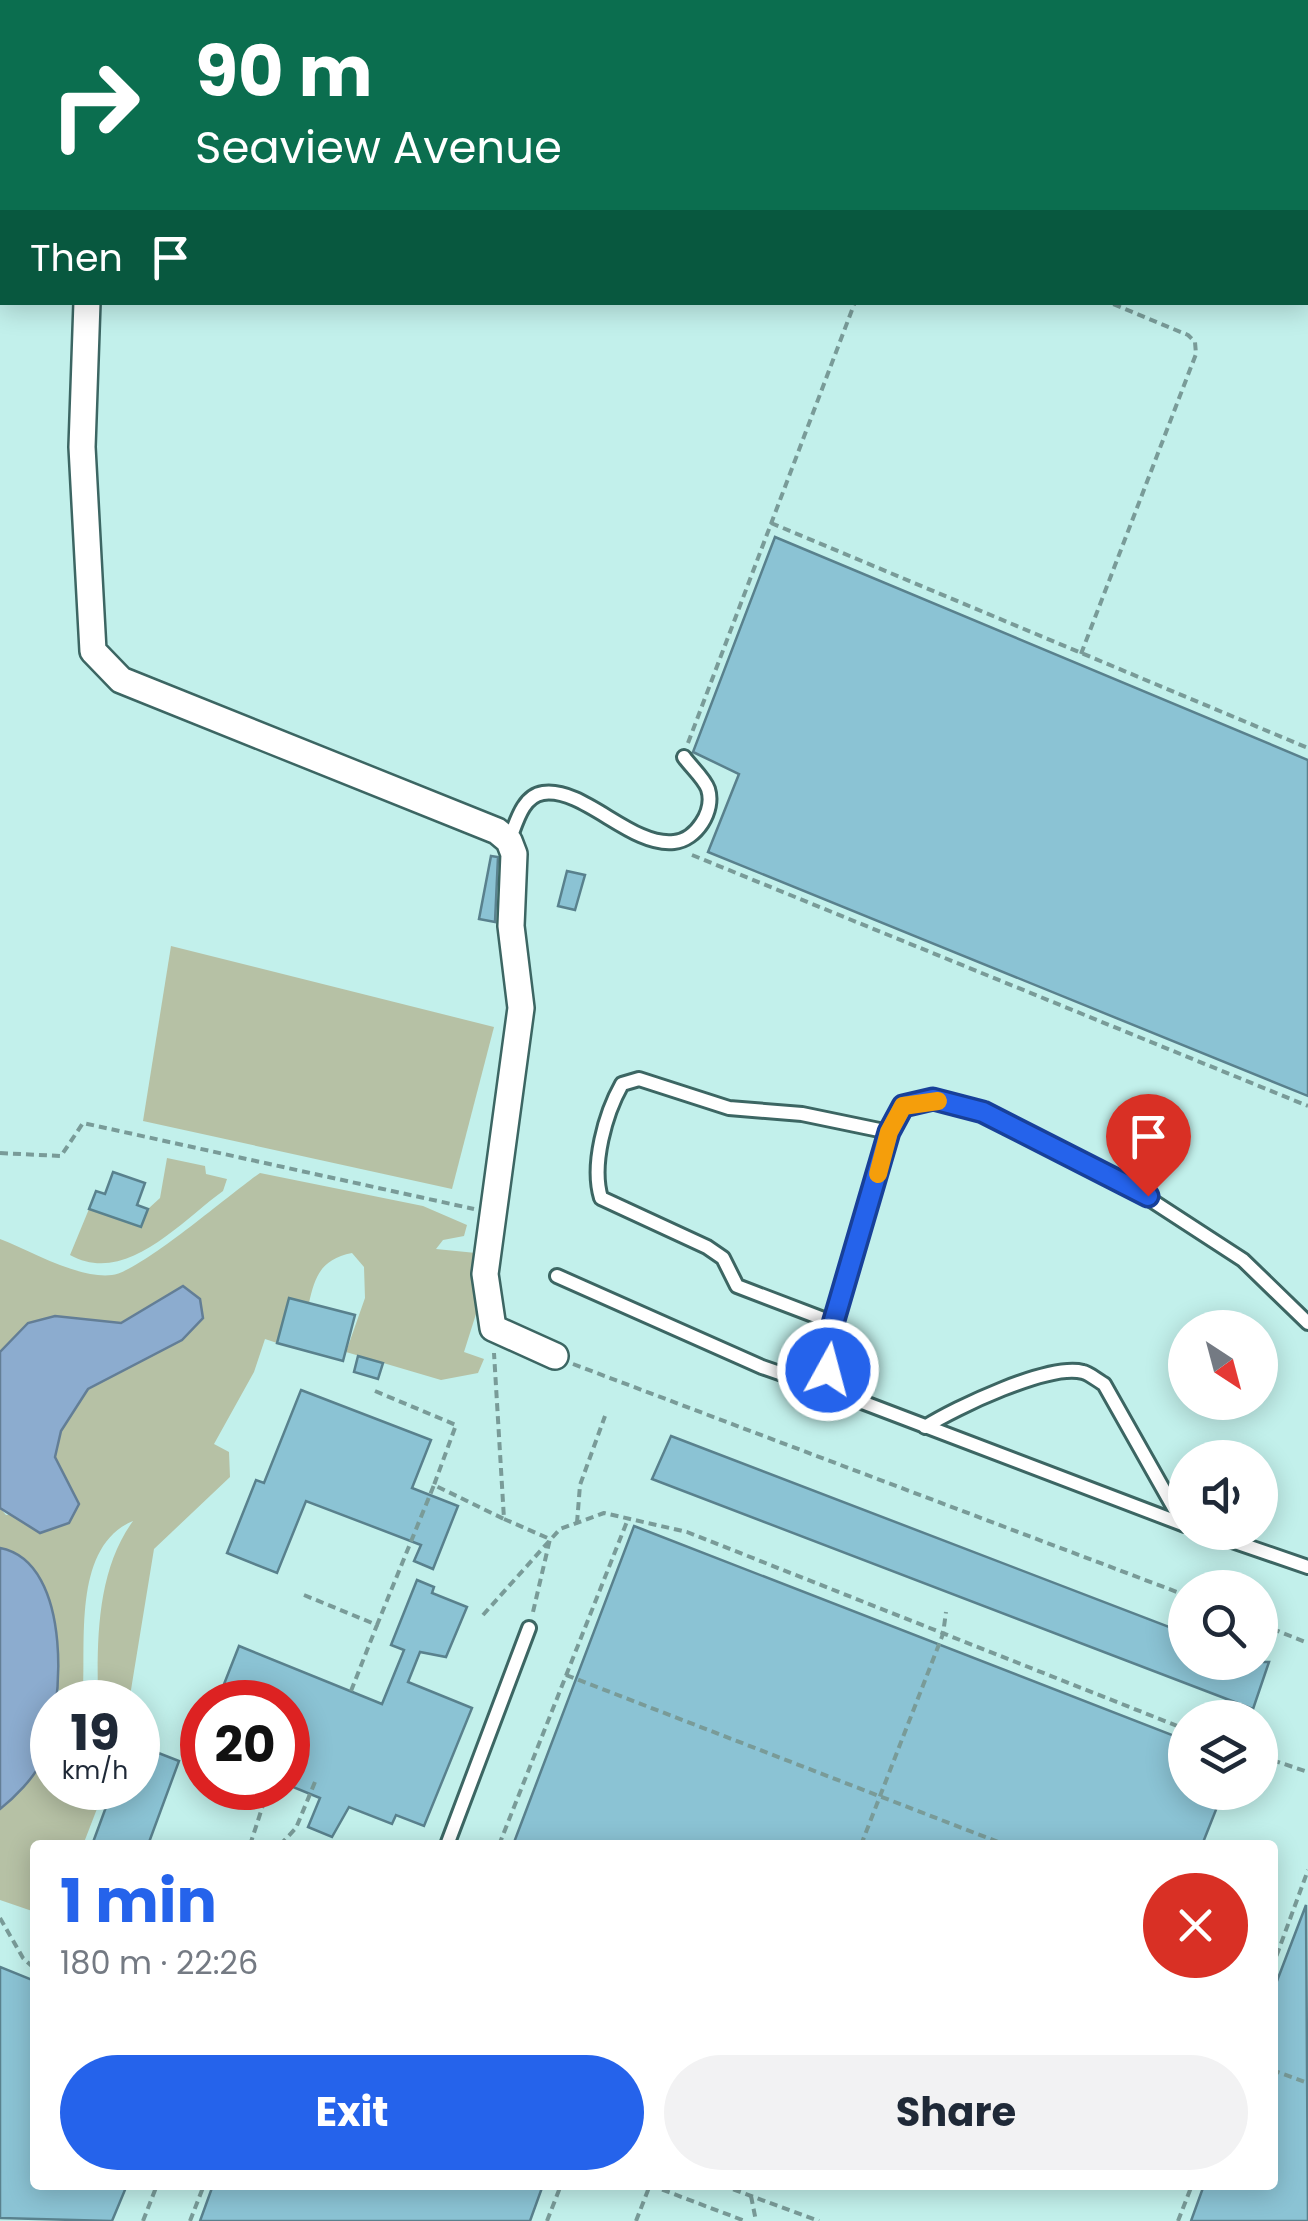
<!DOCTYPE html>
<html lang="en">
<head>
<meta charset="utf-8">
<style>
	:root { --surface:#fff; --page:#f2f2f3; --text:#1f2937; --muted:#747a83; --accent:#2563eb }
	body { margin:0; font-family:Poppins,sans-serif; background:var(--page); color:var(--text); height:100vh; display:flex; flex-direction:column; font-size:38px; white-space:nowrap }
	* { box-sizing:border-box; margin:0 }
	p { font-size:32px; color:var(--muted) }
	.icon { flex:none; width:55px; height:55px; fill:none; stroke:currentColor; stroke-width:2; stroke-linecap:round; stroke-linejoin:round }
	.map { position:relative; flex:1; overflow:hidden }
	.side { position:absolute; left:30px; top:1840px; width:1248px; height:350px; display:flex; flex-direction:column; background:var(--surface); border-radius:10px; box-shadow:0 5px 25px #0003 }
	.side>* { flex:none }
	.banner { position:absolute; left:0px; top:0px; width:1310px; height:305px; box-shadow:0 5px 25px #0003; background:#0b6e4f; color:#fff; overflow:hidden }
	.needle { width:65px; rotate:144deg }
	.tools { position:absolute; left:1168px; top:1310px; display:grid; gap:20px }
	.tools a { display:grid; place-items:center; width:110px; height:110px; border-radius:50%; background:var(--surface); box-shadow:0 5px 25px #0003; font-size:50px }
	.speed { position:absolute; left:30px; top:1680px; display:flex; gap:20px; font-size:50px; font-weight:700; text-align:center }
	.speed>* { display:grid; place-content:center; width:130px; height:130px; border-radius:50%; background:var(--surface); box-shadow:0 5px 25px #0003; line-height:1 }
	.speed small { font-size:25px; font-weight:400 }
	.speed .limit { border:15px solid #d22; background:#fff; color:#111 }
	.pin { position:absolute; display:grid; place-items:center; width:85px; height:85px; color:#fff; margin:-102px -42px; border-radius:50% 50% 50% 0; rotate:-45deg; box-shadow:0 0 10px #0007 }
	.pin .icon { rotate:45deg }
	.me { position:absolute; width:110px; margin:-55px; rotate:7deg; stroke-linejoin:round; filter:drop-shadow(0 0 8px #0008) }
	.turn { display:flex; align-items:center; gap:35px; height:210px; padding:0 30px; font-size:45px }
	.turn .icon { width:130px; height:130px; stroke-width:2.5 }
	.turn b { display:block; font-size:70px; line-height:85px }
	.then { display:flex; align-items:center; height:95px; padding:0 30px; background:#0003; gap:20px; font-size:38px }
	.round { display:grid; place-items:center; flex:none; width:105px; height:105px; border-radius:52px; background:var(--page) }
	.head { display:flex; align-items:center; justify-content:space-between; height:170px; padding:0 30px }
	h1 { font-size:60px; font-weight:700; line-height:75px; color:var(--accent) }
	.primary-button { display:flex; gap:20px; margin-top:auto; padding:20px 30px }
	.primary-button a { flex:1; height:115px; border-radius:60px; background:var(--accent); color:#fff; font-size:40px; font-weight:700; line-height:115px; text-align:center }
	.primary-button a+a { background:var(--page); color:var(--text) }
	.map>svg:first-child { display:block }
	.green { fill:#b6c1a5 }
	.water { fill:#8caccf; stroke:#637e96; stroke-width:2.5 }
	.building { fill:#8bc3d4; stroke:#59818d; stroke-width:2.5 }
	.lines { fill:none; stroke-linecap:round; stroke-linejoin:round }
	.lane-casing { stroke:#3c6663; stroke-width:18 }
	.street-casing { stroke:#3c6663; stroke-width:30 }
	.path { stroke:#799b98; stroke-width:4; stroke-dasharray:8 5; stroke-linecap:butt }
	.lane { stroke:#fff; stroke-width:12 }
	.street { stroke:#fff; stroke-width:25 }
	.route-casing { stroke:#184099; stroke-width:25 }
	.route { stroke:#2563eb; stroke-width:18 }
	.slow { stroke:#f59e0b; stroke-width:18 }
</style>
</head>
<body>
<div class="map">
<svg width="1308" height="2221" viewBox="0 0 1308 2221">
	<rect width="100%" height="100%" fill="#c2f0eb"/>
	<!-- green -->
	<g class="green">
		<polygon points="171,946 494,1027 452,1189 143,1121"/>
		<path d="M167,1158L205,1166L206,1174L227,1179L223,1191C180,1222 126,1286 70,1255L89,1209L141,1227L148,1209L160,1198Z"/>
		<path d="M260,1173L423,1206L467,1225L464,1236L443,1240L436,1249L476,1253L482,1295L464,1352L484,1359L478,1373L441,1380L346,1352L365,1298L364,1267L352,1253C322,1259 315,1275 309,1303L289,1298L277,1343L265,1339L254,1372L214,1444L229,1452L230,1477L154,1549L129,1702H98C97,1642 96,1572 133,1521C73,1546 86,1639 83,1693L77,1702L56,1688L58,1664L8,1549L0,1548V1508L6,1515L79,1504L55,1457L61,1431L88,1389L129,1365L183,1286L121,1323L55,1316L28,1323L0,1352V1239C31,1251 78,1279 112,1275C140,1272 231,1193 260,1173Z"/>
		<polygon points="50,1728 52,1788 105,1788 83,1845 35,1845 35,1928 35,1912 0,1900 0,1809 41,1764"/>
	</g>
	<!-- water -->
	<g class="water">
		<polygon points="183,1286 200,1299 203,1318 182,1340 88,1389 61,1431 55,1457 79,1504 69,1523 40,1533 0,1508 0,1352 28,1323 55,1316 121,1323"/>
		<path d="M0,1548C74,1562 65,1712 41,1762C34,1778 14,1798 0,1809Z"/>
	</g>
	<!-- building -->
	<g class="building">
		<polygon points="775,537 1308,760 1308,1096 708,852 739,774 693,752"/>
		<polygon points="491,856 498,857 495,922 479,919"/>
		<polygon points="567,871 585,875 575,910 558,906"/>
		<polygon points="113,1172 145,1183 137,1205 148,1209 141,1227 89,1209 96,1191 105,1194"/>
		<polygon points="289,1298 355,1315 343,1361 277,1343"/>
		<polygon points="358,1356 383,1363 378,1379 354,1372"/>
		<polygon points="301,1390 431,1440 412,1488 458,1506 433,1569 414,1561 421,1545 306,1501 277,1573 227,1553 256,1480 264,1483"/>
		<polygon points="671,1436 1185,1633 1185,1662 1269,1662 1253,1709 652,1479"/>
		<polygon points="634,1526 1185,1740 1185,1792 1223,1792 1202,1845 513,1845"/>
		<polygon points="417,1580 434,1587 432,1593 467,1607 446,1657 420,1652 408,1682 472,1708 424,1826 396,1815 392,1824 349,1807 332,1837 308,1827 320,1798 288,1785 288,1702 217,1702 239,1646 382,1704 404,1650 391,1645"/>
		<polygon points="138,1745 179,1761 148,1845 92,1845 113,1788 138,1788"/>
		<polygon points="1306,1905 1308,2221 1191,2221 1204,2185 1272,2185 1272,1994"/>
		<polygon points="0,1967 35,1981 35,2185 127,2185 112,2221 0,2218"/>
		<polygon points="213,2185 543,2185 530,2221 200,2221"/>
	</g>
	<g class="lines">
		<defs>
			<g id="lane">
				<path d="M509,841C516,824 522,796 543,793C584,787 631,847 674,842C696,840 715,811 708,789C704,778 691,767 684,757"/>
				<polyline points="557,1276 762,1367 840,1394"/>
				<path d="M834,1323L737,1286L723,1258L707,1247L601,1198C591,1165 605,1114 622,1084L639,1079L729,1108L802,1114L889,1132"/>
				<path d="M925,1427C955,1408 1049,1363 1083,1372C1089,1373 1098,1381 1104,1384L1183,1524"/>
				<polyline points="1185,1525 841,1394 828,1370 827,1345 889,1132 903,1107 933,1099 983,1111 1117,1178 1243,1260 1308,1323"/>
				<polyline points="1206,1532 1308,1567"/>
				<polyline points="447,1845 529,1628"/>
			</g>
			<g id="street">
				<polyline points="98,2 99,0"/>
				<polyline points="87,302 82,447 93,651 121,680 497,831 509,841 514,854 511,926 521,1008 485,1274 493,1328 555,1356"/>
			</g>
		</defs>
		<!-- lane casing -->
		<use href="#lane" class="lane-casing"/>
		<!-- street casing -->
		<use href="#street" class="street-casing"/>
		<!-- path -->
		<g class="path">
			<polyline points="771,523 1308,748"/>
			<polyline points="1081,654 1196,354 1195,342 1188,335 1108,302"/>
			<polyline points="688,743 855,302"/>
			<polyline points="692,855 1308,1106"/>
			<polyline points="0,1153 61,1156 83,1123 474,1209"/>
			<polyline points="573,1364 1185,1595"/>
			<polyline points="375,1391 456,1425 434,1485"/>
			<polyline points="504,1519 550,1539 533,1612"/>
			<polyline points="577,1523 580,1485 605,1416"/>
			<polyline points="304,1595 377,1625 434,1485 504,1519 494,1353"/>
			<polyline points="483,1615 560,1529 604,1513 687,1532 1185,1729"/>
			<polyline points="1260,1624 1308,1643"/>
			<polyline points="566,1675 1006,1845"/>
			<polyline points="351,1691 377,1625"/>
			<polyline points="1260,1756 1308,1772"/>
			<polyline points="250,1845 264,1802"/>
			<polyline points="280,1845 296,1828 315,1782"/>
			<polyline points="499,1845 628,1519"/>
			<polyline points="861,1845 943,1634 946,1612"/>
			<polyline points="0,1918 23,1958 35,1969"/>
			<polyline points="1272,1968 1308,1870"/>
			<polyline points="1272,2070 1308,2083"/>
			<polyline points="650,2185 745,2221"/>
			<polyline points="721,2185 819,2221"/>
			<polyline points="751,2196 756,2221"/>
			<polyline points="143,2221 157,2185"/>
			<polyline points="190,2221 204,2185"/>
			<polyline points="547,2221 561,2185"/>
			<polyline points="636,2221 650,2185"/>
			<polyline points="1178,2221 1192,2185"/>
		</g>
		<!-- lane -->
		<use href="#lane" class="lane"/>
		<!-- street -->
		<use href="#street" class="street"/>
	</g>
	<g class="lines">
		<defs>
			<polyline id="route" points="828,1370 827,1344 889,1132 903,1106 933,1099 983,1112 1148,1196"/>
		</defs>
		<!-- route casing -->
		<use href="#route" class="route-casing"/>
		<!-- route -->
		<use href="#route" class="route"/>
		<!-- slow -->
		<polyline class="slow" points="878,1174 889,1132 903,1106 938,1101"/>
	</g>
</svg>
<div class="tools">
<a><svg class="needle" viewBox="-14 -14 28 28"><path d="M0-13l5 13h-10z" fill="#e53935"/><path d="M0 13l5-13h-10z" fill="#747a83"/></svg></a>
<a><svg class="icon" aria-label="sound" viewBox="0 0 24 24"><path d="M4 9h4l5-4v14l-5-4H4zM17 9q2 3 0 6"/></svg></a>
<a><svg class="icon" aria-label="search" viewBox="0 0 24 24"><circle cx="10" cy="10" r="6"/><path d="M15 15l6 6"/></svg></a>
<a><svg class="icon" aria-label="layers" viewBox="0 0 24 24"><path d="M12 4l9 5-9 5-9-5zM3 14l9 5 9-5"/></svg></a>
</div>
<div class="speed"><div>19<small>km/h</small></div><div class="limit">20</div></div>
<div class="pin" style="left:1148px;top:1196px;background:#d93025"><svg class="icon" aria-label="arrive" viewBox="0 0 24 24"><path d="M6 21V4h12l-3 4 3 4H6"/></svg></div>
<svg class="me" style="left:828px;top:1370px" viewBox="-20 -20 40 40"><circle r="17" fill="#2563eb" stroke="#fff" stroke-width="3"/><path d="M0-11L8 9 0 5-8 9z" fill="#fff"/></svg>
<div class="banner">
<div class="turn"><svg class="icon" aria-label="right" viewBox="0 0 24 24"><path d="M7 20v-9h11M14 6l5 5-5 5"/></svg><div><b>90 m</b>Seaview Avenue</div></div>
<div class="then">Then<svg class="icon" aria-label="arrive" viewBox="0 0 24 24"><path d="M6 21V4h12l-3 4 3 4H6"/></svg></div>
</div>
<section class="side">
<div class="head"><div><h1>1 min</h1><p>180 m · 22:26</p></div><a class="round" style="background:#d93025;color:#fff"><svg class="icon" aria-label="close" viewBox="0 0 24 24"><path d="M6 6l12 12M18 6L6 18"/></svg></a></div>
<div class="primary-button"><a>Exit</a><a>Share</a></div>
</section>
</div>
</body>
</html>
